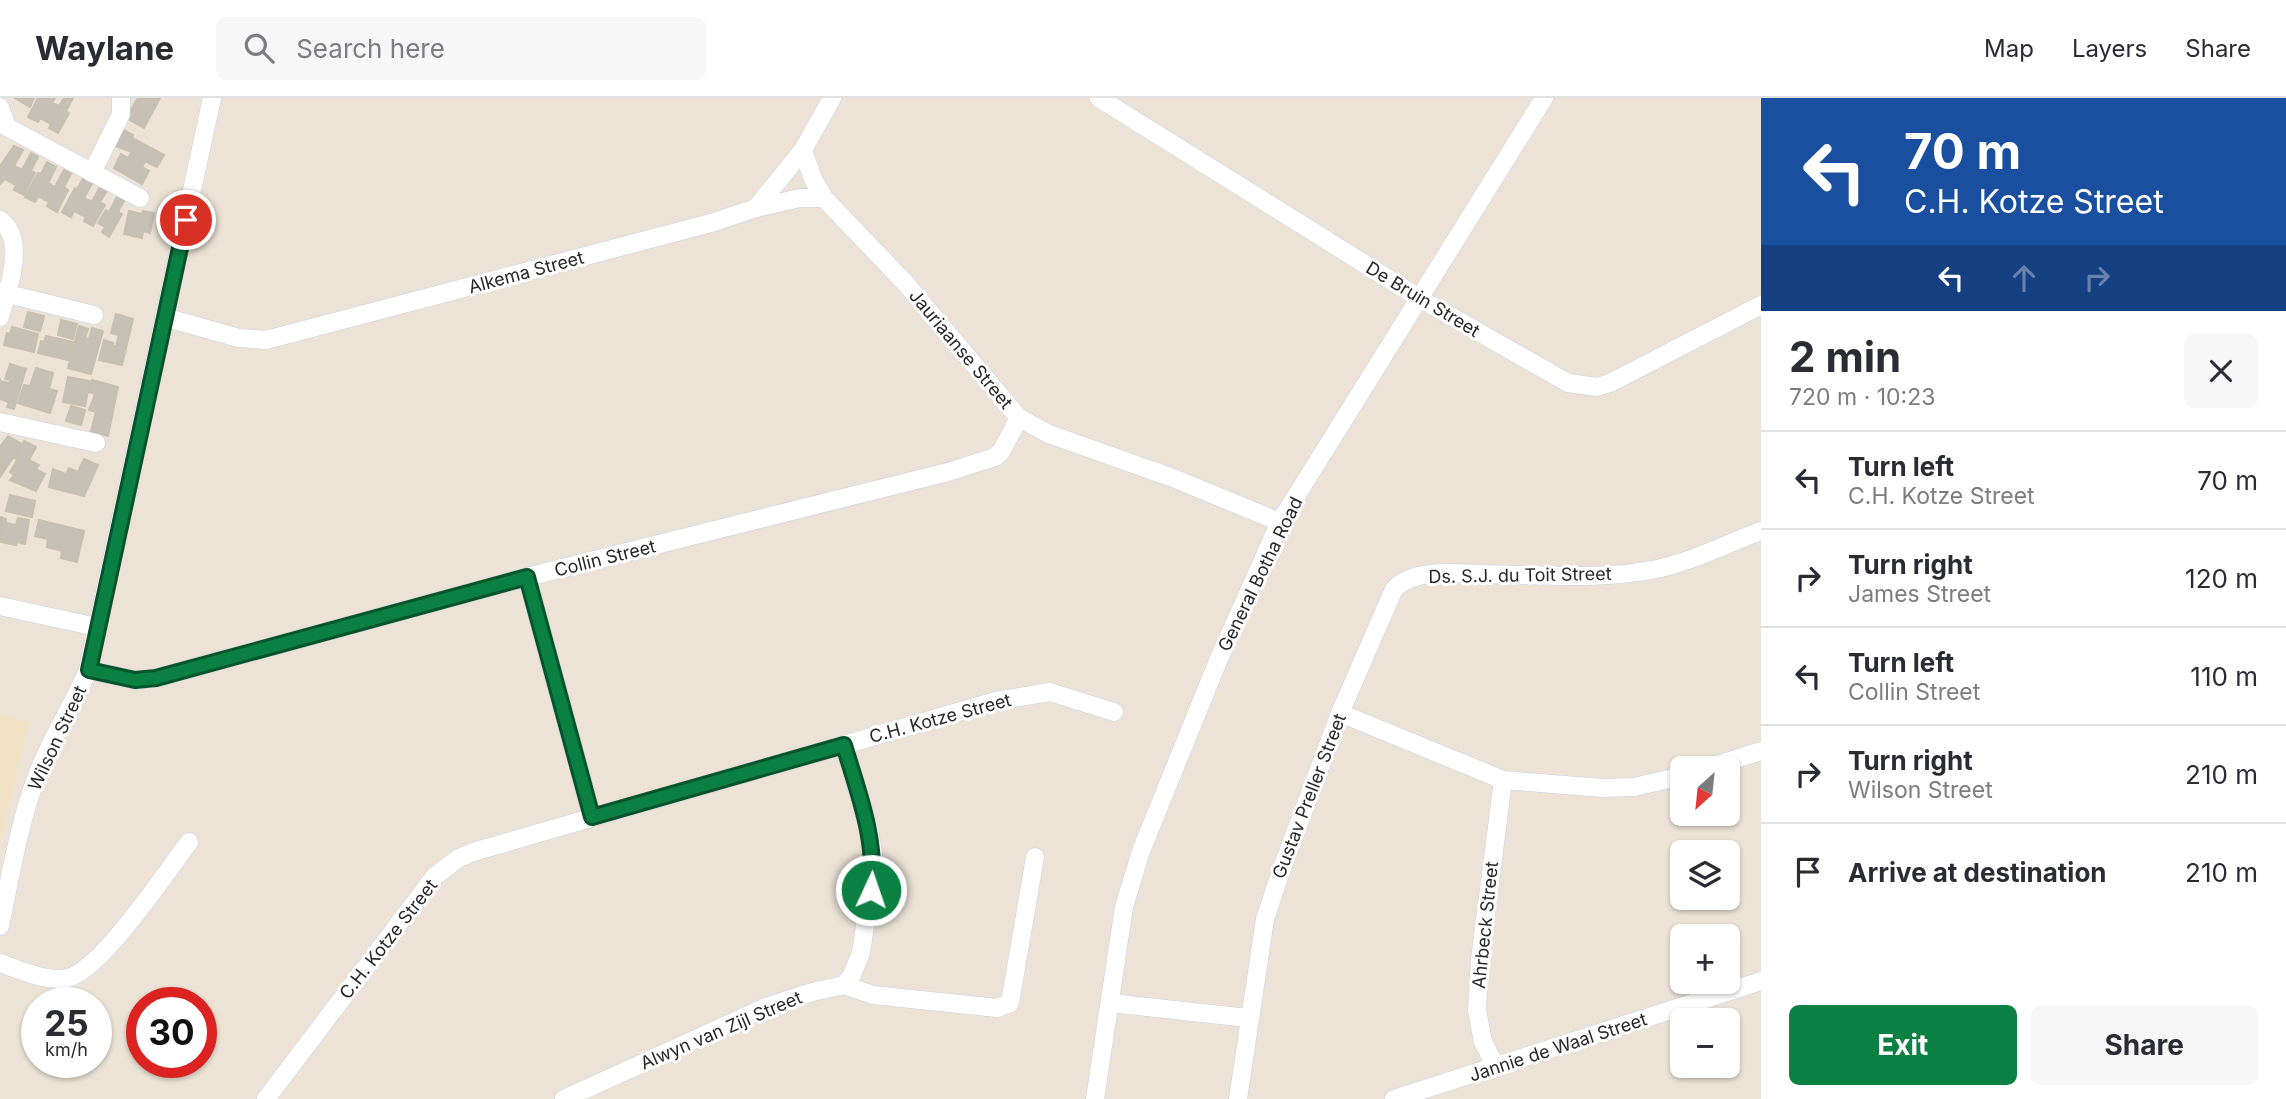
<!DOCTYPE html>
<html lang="en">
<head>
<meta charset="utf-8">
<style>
	:root { --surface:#fff; --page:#f7f7f7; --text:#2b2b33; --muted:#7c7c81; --line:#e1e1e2; --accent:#0b8043 }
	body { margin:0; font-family:Inter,sans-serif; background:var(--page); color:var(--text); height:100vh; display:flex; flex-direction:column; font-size:26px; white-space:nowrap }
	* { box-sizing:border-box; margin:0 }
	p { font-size:23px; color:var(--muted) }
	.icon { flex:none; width:38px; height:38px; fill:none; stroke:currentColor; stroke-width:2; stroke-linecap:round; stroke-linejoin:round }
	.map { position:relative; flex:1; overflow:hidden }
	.panel { display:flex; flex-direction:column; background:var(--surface); width:525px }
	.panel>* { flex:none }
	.guide { background:#1a4fa0; color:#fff; overflow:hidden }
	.needle { width:46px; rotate:207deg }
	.controls { position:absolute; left:1670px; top:658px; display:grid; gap:14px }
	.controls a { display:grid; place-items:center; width:70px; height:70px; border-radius:10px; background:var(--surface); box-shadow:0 2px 5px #0004; font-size:35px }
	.speed { position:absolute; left:21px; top:889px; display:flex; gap:14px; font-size:35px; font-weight:700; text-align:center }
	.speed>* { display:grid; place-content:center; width:91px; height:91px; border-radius:50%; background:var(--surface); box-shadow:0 2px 5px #0004; line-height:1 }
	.speed small { font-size:18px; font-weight:400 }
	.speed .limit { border:10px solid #d22; background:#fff; color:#111 }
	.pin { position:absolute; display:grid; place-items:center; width:60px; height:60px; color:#fff; margin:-30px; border:4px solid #fff; border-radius:50%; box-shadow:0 2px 7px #0007 }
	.me { position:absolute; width:77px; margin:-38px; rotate:3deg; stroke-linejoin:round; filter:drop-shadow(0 0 5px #0008) }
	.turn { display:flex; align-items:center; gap:24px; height:147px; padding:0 28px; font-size:32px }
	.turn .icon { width:91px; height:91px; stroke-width:2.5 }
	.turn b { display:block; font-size:49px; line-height:60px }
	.lanes { display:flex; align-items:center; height:66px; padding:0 28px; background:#0003; justify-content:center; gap:35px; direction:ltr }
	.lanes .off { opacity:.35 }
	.round { display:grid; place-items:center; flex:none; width:74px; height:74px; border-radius:10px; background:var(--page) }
	.overview { display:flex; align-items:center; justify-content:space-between; height:119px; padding:0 28px }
	h1 { font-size:42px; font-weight:700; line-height:52px }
	.cta { display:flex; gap:14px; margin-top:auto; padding:14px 28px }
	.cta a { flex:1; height:80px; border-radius:10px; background:var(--accent); color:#fff; font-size:28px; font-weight:700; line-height:80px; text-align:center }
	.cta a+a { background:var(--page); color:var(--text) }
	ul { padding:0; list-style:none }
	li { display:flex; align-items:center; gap:21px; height:98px; padding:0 28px; border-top:2px solid var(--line) }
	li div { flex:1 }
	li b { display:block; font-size:26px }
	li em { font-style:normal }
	header { display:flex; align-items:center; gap:42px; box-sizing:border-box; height:98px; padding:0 35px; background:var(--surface); border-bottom:2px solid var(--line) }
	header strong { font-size:33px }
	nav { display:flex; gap:38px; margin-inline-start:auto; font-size:24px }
	.search { width:490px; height:63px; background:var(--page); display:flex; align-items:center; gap:18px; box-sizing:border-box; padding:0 24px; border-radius:10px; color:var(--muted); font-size:26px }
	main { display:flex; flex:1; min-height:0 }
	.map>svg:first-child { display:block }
	.education { fill:#f0e2c3 }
	.building { fill:#c7c0b6; stroke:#c7bfb0; stroke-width:2 }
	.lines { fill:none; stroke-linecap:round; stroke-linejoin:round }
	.minor-casing { stroke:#cbd0e3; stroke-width:19 }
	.minor { stroke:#fff; stroke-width:18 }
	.route-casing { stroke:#07532c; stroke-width:18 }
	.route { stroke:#0b8043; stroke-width:12 }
	.labels { text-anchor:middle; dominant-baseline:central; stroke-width:6; stroke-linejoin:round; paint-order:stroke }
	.street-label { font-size:18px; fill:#272727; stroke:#fff }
</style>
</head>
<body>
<header>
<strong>Waylane</strong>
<div class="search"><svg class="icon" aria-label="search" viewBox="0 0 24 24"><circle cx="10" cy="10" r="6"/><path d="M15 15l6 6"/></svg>Search here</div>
<nav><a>Map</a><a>Layers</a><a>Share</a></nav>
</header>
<main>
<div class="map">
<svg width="1761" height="1001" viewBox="0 0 1761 1001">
	<rect width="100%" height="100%" fill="#ece3d6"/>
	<!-- education -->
	<polygon class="education" points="0,617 29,624 0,744"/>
	<!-- building -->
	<g class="building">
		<polygon points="15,0 34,0 30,9"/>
		<polygon points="38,0 55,0 52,5 59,8 64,0 73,0 66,13 69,15 58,35 49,30 51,26 40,20 38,24 28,19"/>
		<polygon points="138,0 160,0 144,30 126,20"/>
		<polygon points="122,31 133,37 132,40 164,57 157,69 145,63 142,69 149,73 142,86 114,70 121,56 128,60 132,54 113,47"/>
		<polygon points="14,48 23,52 14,68 22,72 31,55 38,59 31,73 35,75 24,97 14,92 16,87 5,81 0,86 0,68"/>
		<polygon points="47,64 56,69 48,85 55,89 64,72 71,76 64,89 68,92 57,114 47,108 49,104 38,98 35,104 25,99 38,75 41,76"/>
		<polygon points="84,79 93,84 84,100 92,104 101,87 108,91 100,104 105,107 93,128 84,123 86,119 74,113 71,119 62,114 75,90 77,91"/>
		<polygon points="118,97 125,101 118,114 122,116 109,139 102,134 105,129 98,125 106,112 109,114"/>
		<polygon points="129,113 142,116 143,113 154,115 150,135 143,133 142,140 124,136"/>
		<polygon points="28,214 44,218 40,233 24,229"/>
		<polygon points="116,216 133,221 122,267 99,262 104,242 113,245 113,248 116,248 119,237 111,235"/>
		<polygon points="61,222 77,226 73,241 58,237"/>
		<polygon points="79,228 88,231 85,240 89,241 92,230 103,233 91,276 68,270"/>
		<polygon points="12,229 38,236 34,254 4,247 7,235 10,236"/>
		<polygon points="46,238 73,244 68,262 38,255 41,243 44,244"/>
		<polygon points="10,266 26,271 14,311 7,309 9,304 0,301 0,280 0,283 9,285 11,282 5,281"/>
		<polygon points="36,270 53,275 49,291 57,293 50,315 18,305 24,287 30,288"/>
		<polygon points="68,279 90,283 85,308 63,304"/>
		<polygon points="92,282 118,289 108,338 91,333 96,314 89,312 95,296 89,294"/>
		<polygon points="71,308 85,312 81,327 66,323"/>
		<polygon points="8,338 22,346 0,379 0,349"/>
		<polygon points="24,343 36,349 29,362 39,367 36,371 45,376 36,393 10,382 14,377 10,374 17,362 14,360"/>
		<polygon points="84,361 98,367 84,398 49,389 53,371 66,376 69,370 78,374"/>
		<polygon points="10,397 35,403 32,419 6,413"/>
		<polygon points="0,419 6,421 6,425 16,427 18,420 29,422 25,446 17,444 16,447 1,444"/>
		<polygon points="39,422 84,433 77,464 61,460 62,453 47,449 48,441 35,438"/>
	</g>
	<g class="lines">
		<defs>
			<g id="minor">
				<polyline points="1099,0 1419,200 1568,285 1597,289 1610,285 1761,207"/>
				<polyline points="0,9 7,29 140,100"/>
				<polyline points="803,52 813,81 824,100 907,187 1019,320 1049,336 1173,380 1280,424"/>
				<polyline points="92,75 121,16 121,0"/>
				<polyline points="756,110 800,100 824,100"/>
				<path d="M0,122C27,140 8,193 0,219"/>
				<polyline points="0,194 94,217"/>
				<polyline points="164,219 239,240 266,242 711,125 756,110 803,52 832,0"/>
				<polyline points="0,324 96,345"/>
				<polyline points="527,479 592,719"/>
				<polyline points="0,508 97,529"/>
				<polyline points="88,572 135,582 156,580 527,479 948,374 995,359 1001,354 1019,320"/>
				<polyline points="1340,615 1503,682 1603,690 1634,689 1682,678"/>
				<polyline points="1707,670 1761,653"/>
				<path d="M0,828C11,776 19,724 38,675C52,639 73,607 88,572L212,0"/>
				<path d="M0,865C20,872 42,882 63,881C97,879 167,773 189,744"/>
				<polyline points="844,887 873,897 997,910 1010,905 1035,759"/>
				<polyline points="1110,905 1248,920"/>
				<polyline points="1496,969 1483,944 1477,912 1480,862 1503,682"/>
				<polyline points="266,1001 435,778 459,760 473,754 996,603 1050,594 1114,614"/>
				<polyline points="564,1001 766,909 812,894 844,887 851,879 861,855 873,775 873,755 869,731 844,647"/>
				<polyline points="1095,1001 1124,809 1141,753 1218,563 1280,424 1544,0"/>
				<path d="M1238,1001L1265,821L1281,773L1340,615L1394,491C1416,469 1458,476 1486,476C1541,477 1597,482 1651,472C1687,466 1726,446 1761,433"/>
				<polyline points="1394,1001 1761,883"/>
			</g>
		</defs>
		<!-- minor casing -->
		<use href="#minor" class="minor-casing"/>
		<!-- minor -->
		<use href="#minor" class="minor"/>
	</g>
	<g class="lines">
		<defs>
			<path id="route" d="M186,122L89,572L135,582L156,580L527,479L592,719L844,647C858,695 877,741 871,792"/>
		</defs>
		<!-- route casing -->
		<use href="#route" class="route-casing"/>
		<!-- route -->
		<use href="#route" class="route"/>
	</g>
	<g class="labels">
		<!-- street labels -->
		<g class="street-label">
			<text transform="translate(526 174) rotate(-15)">Alkema Street</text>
			<text transform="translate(1423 201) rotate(31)">De Bruin Street</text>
			<text transform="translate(961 251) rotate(50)">Jauriaanse Street</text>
			<text transform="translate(605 460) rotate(-14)">Collin Street</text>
			<text transform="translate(1260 476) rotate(-64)">General Botha Road</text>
			<text transform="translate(1520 477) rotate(-1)">Ds. S.J. du Toit Street</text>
			<text transform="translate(940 620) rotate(-15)">C.H. Kotze Street</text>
			<text transform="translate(57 640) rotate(-65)">Wilson Street</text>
			<text transform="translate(1309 698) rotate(-69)">Gustav Preller Street</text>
			<text transform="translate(1485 827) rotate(-84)">Ahrbeck Street</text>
			<text transform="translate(388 841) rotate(-52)">C.H. Kotze Street</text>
			<text transform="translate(721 932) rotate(-23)">Alwyn van Zijl Street</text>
			<text transform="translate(1558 949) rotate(-18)">Jannie de Waal Street</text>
		</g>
	</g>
</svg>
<div class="controls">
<a><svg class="needle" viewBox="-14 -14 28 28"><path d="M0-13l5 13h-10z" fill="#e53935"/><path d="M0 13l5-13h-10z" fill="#7c7c81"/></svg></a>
<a><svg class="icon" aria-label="layers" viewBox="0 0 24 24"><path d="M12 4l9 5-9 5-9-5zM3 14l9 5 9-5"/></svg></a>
<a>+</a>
<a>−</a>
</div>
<div class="speed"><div>25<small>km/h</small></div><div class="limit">30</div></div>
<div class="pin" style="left:186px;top:122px;background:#d93025"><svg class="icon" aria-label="arrive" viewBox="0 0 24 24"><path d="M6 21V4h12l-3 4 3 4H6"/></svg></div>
<svg class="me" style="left:871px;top:792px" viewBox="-20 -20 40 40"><circle r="17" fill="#0b8043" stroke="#fff" stroke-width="3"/><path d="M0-11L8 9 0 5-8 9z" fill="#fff"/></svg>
</div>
<section class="panel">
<div class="guide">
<div class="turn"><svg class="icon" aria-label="left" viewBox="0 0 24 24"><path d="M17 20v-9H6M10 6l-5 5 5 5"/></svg><div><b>70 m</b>C.H. Kotze Street</div></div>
<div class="lanes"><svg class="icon" aria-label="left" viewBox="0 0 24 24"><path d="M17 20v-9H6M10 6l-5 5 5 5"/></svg><svg class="icon off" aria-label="ahead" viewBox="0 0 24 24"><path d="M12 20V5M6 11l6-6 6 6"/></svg><svg class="icon off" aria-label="right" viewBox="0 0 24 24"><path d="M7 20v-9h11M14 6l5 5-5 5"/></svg></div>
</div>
<div class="overview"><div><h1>2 min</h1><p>720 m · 10:23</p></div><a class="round"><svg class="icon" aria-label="close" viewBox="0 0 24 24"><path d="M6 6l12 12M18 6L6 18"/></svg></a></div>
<ul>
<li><svg class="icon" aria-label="left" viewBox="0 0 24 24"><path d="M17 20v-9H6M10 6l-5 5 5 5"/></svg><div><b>Turn left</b><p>C.H. Kotze Street</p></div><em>70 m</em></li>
<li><svg class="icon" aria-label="right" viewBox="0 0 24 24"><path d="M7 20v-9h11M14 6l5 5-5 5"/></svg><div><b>Turn right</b><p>James Street</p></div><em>120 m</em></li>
<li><svg class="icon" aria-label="left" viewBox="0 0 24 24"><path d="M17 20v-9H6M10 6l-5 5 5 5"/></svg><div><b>Turn left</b><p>Collin Street</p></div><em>110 m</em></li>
<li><svg class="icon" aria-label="right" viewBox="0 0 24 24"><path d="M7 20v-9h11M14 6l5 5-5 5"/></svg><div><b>Turn right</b><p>Wilson Street</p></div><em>210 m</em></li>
<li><svg class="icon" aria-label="arrive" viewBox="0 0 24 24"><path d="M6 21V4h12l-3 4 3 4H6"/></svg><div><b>Arrive at destination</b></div><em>210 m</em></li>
</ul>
<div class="cta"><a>Exit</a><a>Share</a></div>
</section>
</main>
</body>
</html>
